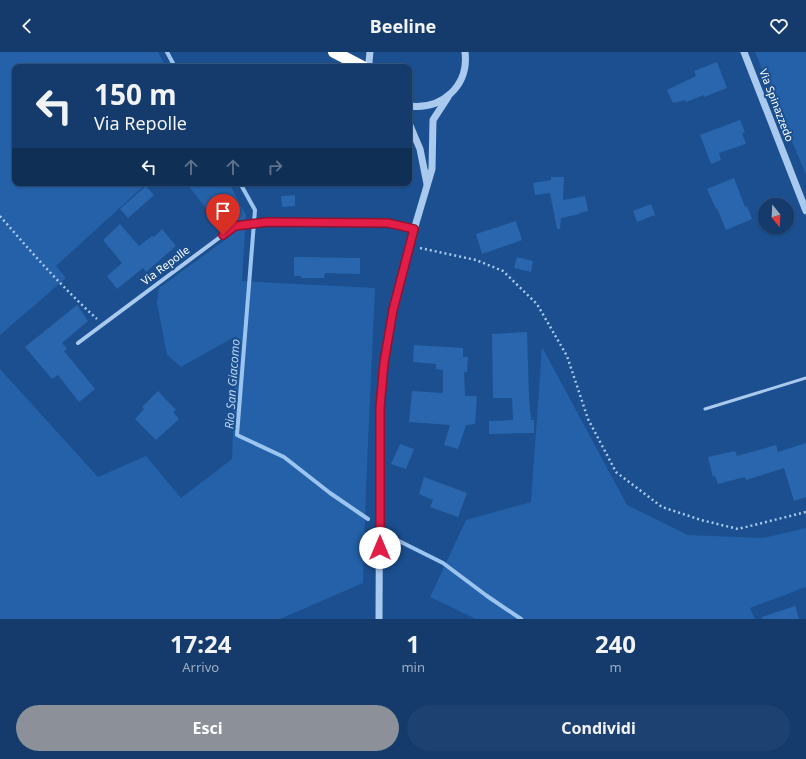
<!DOCTYPE html>
<html lang="it">
<head>
<meta charset="utf-8">
<style>
	:root { --surface:#143b6b; --page:#1d4271; --text:#f1f3f6; --muted:#9dadc1; --line:#33557e; --accent:#8c9099 }
	body { margin:0; font-family:"Noto Sans",sans-serif; background:var(--page); color:var(--text); height:100vh; display:flex; flex-direction:column; font-size:15px; white-space:nowrap }
	* { box-sizing:border-box; margin:0 }
	p { font-size:13px; color:var(--muted) }
	.icon { flex:none; width:22px; height:22px; fill:none; stroke:currentColor; stroke-width:2; stroke-linecap:round; stroke-linejoin:round }
	.map { position:relative; height:567px; overflow:hidden }
	.side { display:flex; flex-direction:column; background:var(--surface); flex:1 }
	.side>* { flex:none }
	.hud { position:absolute; left:12px; top:12px; width:400px; height:122px; border-radius:8px; box-shadow:0 1px 3px #0004,0 0 0 1px var(--line); background:#143b6b; color:var(--text); overflow:hidden }
	.needle { width:26px; rotate:162deg }
	.tools { position:absolute; left:758px; top:146px; display:grid; gap:8px }
	.tools a { display:grid; place-items:center; width:36px; height:36px; border-radius:50%; background:var(--surface); box-shadow:0 1px 3px #0004,0 0 0 1px var(--line); font-size:20px }
	.pin { position:absolute; display:grid; place-items:center; width:34px; height:34px; color:#fff; margin:-41px -17px; border-radius:50% 50% 50% 0; rotate:-45deg; box-shadow:0 0 4px #0007 }
	.pin .icon { rotate:45deg }
	.me { position:absolute; width:44px; margin:-22px; rotate:0deg; stroke-linejoin:round; filter:drop-shadow(0 0 3px #0008) }
	.turn { display:flex; align-items:center; gap:14px; height:84px; padding:0 16px; font-size:18px }
	.turn .icon { width:52px; height:52px; stroke-width:2.5 }
	.turn b { display:block; font-size:28px; line-height:34px }
	.lanes { display:flex; align-items:center; height:38px; padding:0 16px; background:#0003; justify-content:center; gap:20px; direction:ltr }
	.lanes .off { opacity:.35 }
	.eta { display:flex; justify-content:space-evenly; align-items:center; height:68px; text-align:center }
	.eta b { font-size:24px; font-weight:700; line-height:28px }
	.button { display:flex; gap:8px; margin-top:auto; padding:8px 16px }
	.button a { flex:1; height:46px; border-radius:24px; background:var(--accent); color:#fff; font-size:16px; font-weight:700; line-height:46px; text-align:center }
	.button a+a { background:var(--page); color:var(--text) }
	header { display:flex; justify-content:space-between; align-items:center; height:52px; padding:0 16px; background:var(--surface); font-size:18px; font-weight:700 }
	.map>svg:first-child { display:block }
	.green { fill:#2461a8 }
	.lines { fill:none; stroke-linecap:round; stroke-linejoin:round }
	.stream { stroke:#9cc4f0; stroke-width:4 }
	.building { fill:#2a66ad }
	.path { stroke:#a9c9ee; stroke-width:2.5; stroke-dasharray:2 3; stroke-linecap:butt }
	.service { stroke:#a9c9ee; stroke-width:3 }
	.minor { stroke:#a9c9ee; stroke-width:4 }
	.tertiary { stroke:#a9c9ee; stroke-width:7 }
	.motorway { stroke:#fff; stroke-width:12 }
	.route-casing { stroke:#92132f; stroke-width:10 }
	.route { stroke:#e11d48; stroke-width:7 }
	.labels { text-anchor:middle; dominant-baseline:central; stroke-width:4; stroke-linejoin:round; paint-order:stroke }
	.street-label { font-size:11px; fill:#fff; stroke:#1b4f8f }
	.water-label { font-size:12px; font-style:italic; fill:#b5d3f5; stroke:#1b4f8f }
</style>
</head>
<body>
<header><svg class="icon" aria-label="back" viewBox="0 0 24 24"><path d="M15 5l-7 7 7 7"/></svg>Beeline<svg class="icon" aria-label="heart" viewBox="0 0 24 24"><path d="M12 20l-8-8c-3-5 5-10 8-4 3-6 11-1 8 4z"/></svg></header>
<div class="map">
<svg width="806" height="567" viewBox="0 0 806 567">
	<rect width="100%" height="100%" fill="#1b4f8f"/>
	<!-- green -->
	<g class="green">
		<polygon points="0,0 158,0 166,15 15,15 15,131 147,131 56,214 66,226 0,283"/>
		<polygon points="755,0 806,0 806,123"/>
		<polygon points="186,131 229,131 246,163 242,229 375,236 366,437 363,531 280,567 0,567 0,317 98,425 146,404 181,446 232,407 236,284 181,315 167,303 157,251 159,236 229,185"/>
		<polygon points="542,295 627,453 688,483 763,486 806,476 806,535 750,556 755,567 476,567 430,545 466,468 531,450"/>
	</g>
	<g class="lines">
		<!-- stream -->
		<g class="stream">
			<polyline points="167,0 175,15"/>
			<polyline points="240,131 255,158 237,383 284,405 330,441 368,467"/>
			<polyline points="395,487 443,511 487,544 521,567"/>
		</g>
	</g>
	<!-- building -->
	<g class="building">
		<polygon points="717,10 727,36 704,45 704,43 686,50 685,48 673,51 667,38 696,24 694,19"/>
		<polygon points="740,68 745,80 742,81 746,92 719,101 721,108 711,112 700,83"/>
		<polygon points="551,125 564,125 563,148 585,144 588,159 579,161 580,162 561,166 560,177 557,177 550,141 535,143 533,131 551,128"/>
		<polygon points="734,126 745,155 747,154 752,167 726,178 717,156 716,157 707,137"/>
		<polygon points="146,134 154,143 128,166 120,157"/>
		<polygon points="295,143 295,154 282,155 281,144"/>
		<polygon points="651,152 655,163 637,170 633,159"/>
		<polygon points="516,169 522,188 482,202 476,182"/>
		<polygon points="120,172 139,194 152,184 154,185 162,177 176,194 146,220 143,216 117,237 107,224 122,211 103,188"/>
		<polygon points="294,205 360,206 360,222 325,221 324,226 301,226 301,224 294,224"/>
		<polygon points="517,205 533,209 531,220 514,216"/>
		<polygon points="77,253 88,269 62,291 67,297 64,299 95,337 79,350 58,323 52,327 25,295"/>
		<polygon points="527,280 529,345 531,368 534,368 534,381 489,382 489,369 513,368 512,346 493,346 492,282"/>
		<polygon points="414,293 463,296 463,305 468,305 467,320 464,320 465,344 477,344 475,372 466,373 458,397 444,393 450,373 409,370 412,339 443,341 443,318 436,317 436,312 413,310"/>
		<polygon points="158,339 176,358 173,360 179,367 156,388 135,367 144,357 142,355"/>
		<polygon points="806,391 806,445 794,449 784,416 746,428 745,425 718,432 715,424 713,425 708,405 735,399 737,404 776,393 778,400"/>
		<polygon points="400,392 414,397 406,417 391,412"/>
		<polygon points="424,425 467,441 458,465 430,455 433,448 419,442"/>
		<polygon points="795,554 799,567 762,567 762,565"/>
	</g>
	<g class="lines">
		<!-- path -->
		<g class="path">
			<path d="M0,164C31,200 62,235 97,267"/>
			<polyline points="420,196 476,208 503,219 537,252 567,304 588,367 616,420 662,455 701,468 738,477 806,460"/>
		</g>
		<!-- service -->
		<polyline class="service" points="705,357 806,326"/>
		<!-- minor -->
		<polyline class="minor" points="78,291 235,174 267,170 388,171 414,177"/>
		<!-- tertiary -->
		<g class="tertiary">
			<polyline points="370,0 369,10 370,15"/>
			<polyline points="744,0 806,159"/>
			<path d="M409,54C442,58 469,34 465,0"/>
			<polyline points="409,71 420,97 427,132"/>
			<polyline points="379,567 380,356 384,311 393,258 416,171 432,117 433,68 448,45"/>
		</g>
		<!-- motorway -->
		<polyline class="motorway" points="334,0 363,15"/>
	</g>
	<g class="lines">
		<defs>
			<polyline id="route" points="223,183 235,174 267,170 388,171 414,177 393,258 384,311 380,356 380,496"/>
		</defs>
		<!-- route casing -->
		<use href="#route" class="route-casing"/>
		<!-- route -->
		<use href="#route" class="route"/>
	</g>
	<g class="labels">
		<!-- street labels -->
		<g class="street-label">
			<text transform="translate(777 53) rotate(69)">Via Spinazzedo</text>
			<text transform="translate(165 213) rotate(-37)">Via Repolle</text>
		</g>
		<!-- water labels -->
		<g class="water-label">
			<text transform="translate(232 332) rotate(-86)">Rio San Giacomo</text>
		</g>
	</g>
</svg>
<div class="tools">
<a><svg class="needle" viewBox="-14 -14 28 28"><path d="M0-13l5 13h-10z" fill="#e53935"/><path d="M0 13l5-13h-10z" fill="#9dadc1"/></svg></a>
</div>
<div class="pin" style="left:223px;top:183px;background:#d93025"><svg class="icon" aria-label="arrive" viewBox="0 0 24 24"><path d="M6 21V4h12l-3 4 3 4H6"/></svg></div>
<svg class="me" style="left:380px;top:496px" viewBox="-20 -20 40 40"><circle r="19" fill="#fff"/><path d="M0-13L10 11 0 6-10 11z" fill="#e11d48"/></svg>
<div class="hud">
<div class="turn"><svg class="icon" aria-label="left" viewBox="0 0 24 24"><path d="M17 20v-9H6M10 6l-5 5 5 5"/></svg><div><b>150 m</b>Via Repolle</div></div>
<div class="lanes"><svg class="icon" aria-label="left" viewBox="0 0 24 24"><path d="M17 20v-9H6M10 6l-5 5 5 5"/></svg><svg class="icon off" aria-label="ahead" viewBox="0 0 24 24"><path d="M12 20V5M6 11l6-6 6 6"/></svg><svg class="icon off" aria-label="ahead" viewBox="0 0 24 24"><path d="M12 20V5M6 11l6-6 6 6"/></svg><svg class="icon off" aria-label="right" viewBox="0 0 24 24"><path d="M7 20v-9h11M14 6l5 5-5 5"/></svg></div>
</div>
</div>
<section class="side">
<div class="eta">
<div><b>17:24</b><p>Arrivo</p></div>
<div><b>1</b><p>min</p></div>
<div><b>240</b><p>m</p></div>
</div>
<div class="button"><a>Esci</a><a>Condividi</a></div>
</section>
</body>
</html>
